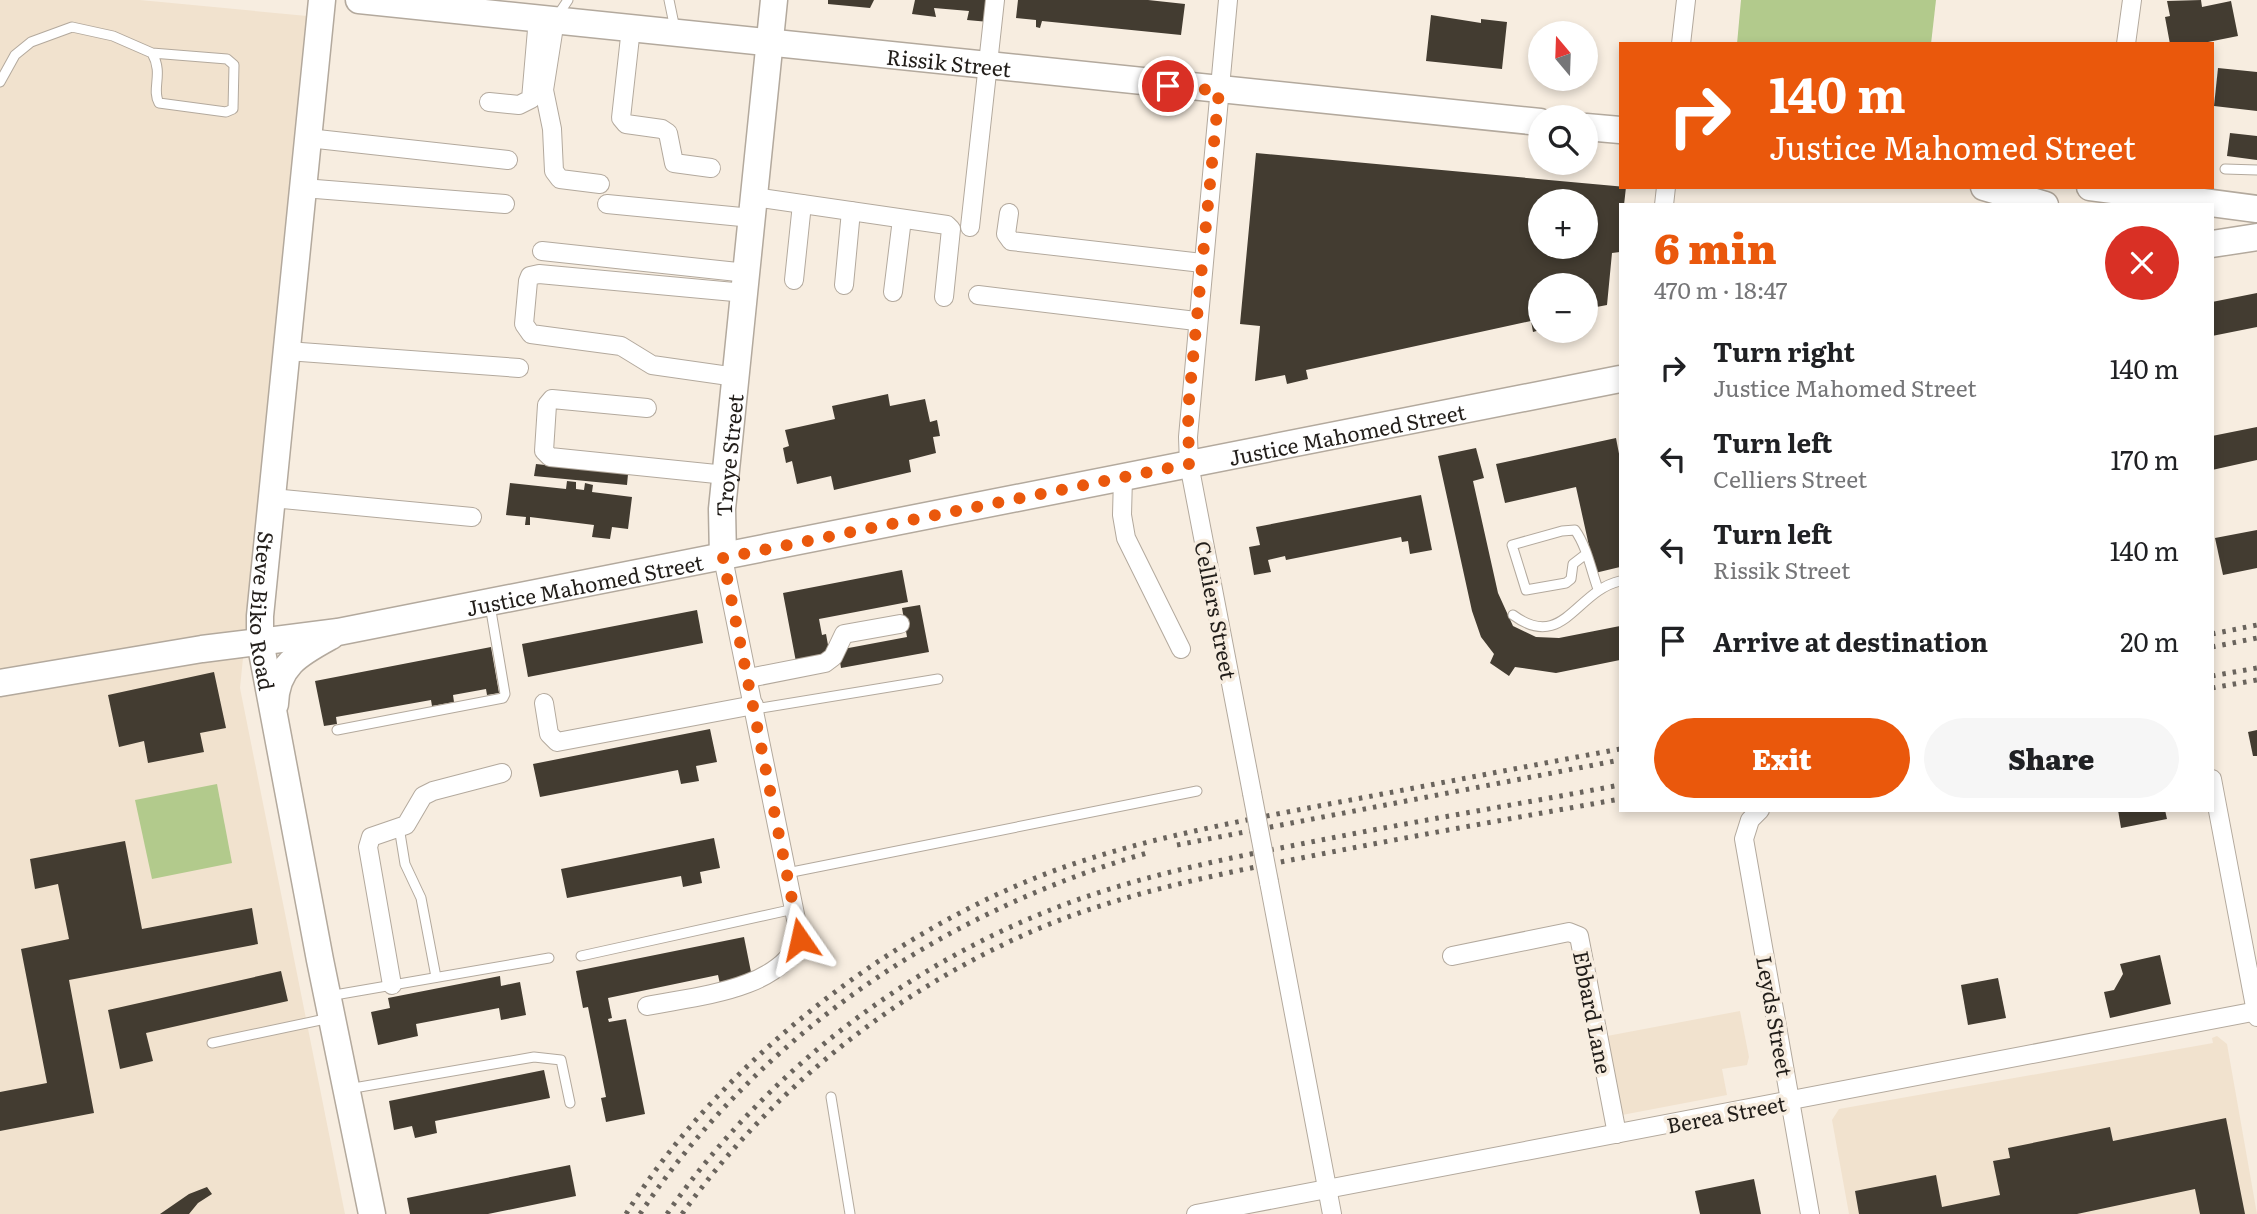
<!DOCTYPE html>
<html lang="en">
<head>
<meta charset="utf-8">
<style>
	:root { --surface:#fff; --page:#f6f6f6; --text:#202124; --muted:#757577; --accent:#ea580c }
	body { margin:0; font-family:Literata,serif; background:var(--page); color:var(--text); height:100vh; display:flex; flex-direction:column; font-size:26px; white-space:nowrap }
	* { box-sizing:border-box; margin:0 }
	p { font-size:23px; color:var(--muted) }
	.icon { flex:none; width:38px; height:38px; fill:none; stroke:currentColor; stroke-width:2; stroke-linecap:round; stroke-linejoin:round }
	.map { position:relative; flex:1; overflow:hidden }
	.side { position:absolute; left:1619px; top:203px; width:595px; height:609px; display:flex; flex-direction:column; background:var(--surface); border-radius:0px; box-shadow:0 4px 10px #0003 }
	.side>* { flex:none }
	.guide { position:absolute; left:1619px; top:42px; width:595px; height:147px; border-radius:0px; box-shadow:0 4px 10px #0003; background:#ea580c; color:#fff; overflow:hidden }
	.needle { width:46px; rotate:341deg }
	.buttons { position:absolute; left:1528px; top:21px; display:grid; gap:14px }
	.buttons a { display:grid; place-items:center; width:70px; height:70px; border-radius:50%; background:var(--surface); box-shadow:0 4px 10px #0003; font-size:35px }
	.pin { position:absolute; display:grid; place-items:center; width:60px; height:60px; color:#fff; margin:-30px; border:4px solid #fff; border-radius:50%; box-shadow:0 2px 7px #0007 }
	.me { position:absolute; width:77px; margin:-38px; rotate:349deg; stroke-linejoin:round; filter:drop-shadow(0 0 5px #0008) }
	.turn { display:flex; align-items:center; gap:24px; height:147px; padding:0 35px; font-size:32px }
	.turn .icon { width:91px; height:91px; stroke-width:2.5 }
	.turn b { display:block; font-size:49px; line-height:60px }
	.round { display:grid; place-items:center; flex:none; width:74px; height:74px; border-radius:37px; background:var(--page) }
	.head { display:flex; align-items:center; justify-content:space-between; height:119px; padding:0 35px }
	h1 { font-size:42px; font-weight:800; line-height:52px; color:var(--accent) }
	.action { display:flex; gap:14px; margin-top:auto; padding:14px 35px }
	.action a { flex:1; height:80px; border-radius:42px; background:var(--accent); color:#fff; font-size:28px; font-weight:800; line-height:80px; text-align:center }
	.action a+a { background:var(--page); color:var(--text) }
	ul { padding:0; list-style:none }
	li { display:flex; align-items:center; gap:21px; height:91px; padding:0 35px }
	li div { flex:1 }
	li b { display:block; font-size:26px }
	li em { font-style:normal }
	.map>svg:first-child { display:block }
	.built { fill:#f1e2ce }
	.green { fill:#b2ca8c }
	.building { fill:#433c31; fill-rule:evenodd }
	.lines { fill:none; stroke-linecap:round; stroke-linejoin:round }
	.service-casing { stroke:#b3a99d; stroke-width:11 }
	.minor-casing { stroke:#b3a99d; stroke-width:20 }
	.secondary-casing { stroke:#b3a99d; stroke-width:29 }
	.service { stroke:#fff; stroke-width:9 }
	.minor { stroke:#fff; stroke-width:18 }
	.secondary { stroke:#fff; stroke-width:26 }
	.rail { stroke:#6a645d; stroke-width:5; stroke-dasharray:3.5 7; stroke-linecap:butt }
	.minor-bridge-casing { stroke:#b3a99d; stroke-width:20; stroke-linecap:butt }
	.minor-bridge { stroke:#fff; stroke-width:18 }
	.route { stroke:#ea580c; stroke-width:12; stroke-dasharray:0 21.6 }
	.labels { text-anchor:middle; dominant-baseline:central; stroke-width:7; stroke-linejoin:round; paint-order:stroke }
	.street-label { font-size:21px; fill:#221e1a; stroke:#f7ede0 }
</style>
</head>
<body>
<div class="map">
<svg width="2257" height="1214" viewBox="0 0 2257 1214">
	<rect width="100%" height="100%" fill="#f7ede0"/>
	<!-- built -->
	<g class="built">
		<polygon points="0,0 140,0 307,16 240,688 345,1214 0,1214"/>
		<polygon points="1740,1011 1749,1057 1747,1065 1722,1069 1727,1095 1622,1115 1607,1036"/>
		<polygon points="2217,1036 2227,1044 2257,1214 1849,1214 1832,1120 1839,1109 2213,1043 2212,1038"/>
	</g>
	<!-- green -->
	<g class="green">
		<polygon points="1741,0 1936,0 1931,44 1737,44"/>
		<polygon points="217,784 232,863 152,879 135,800"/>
	</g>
	<!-- building -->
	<g class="building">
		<polygon points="828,0 874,0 870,8 828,4"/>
		<polygon points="915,0 989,0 989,22 967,20 969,11 934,8 936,17 912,14"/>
		<polygon points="1018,0 1148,0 1185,4 1181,35 1042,21 1040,28 1036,27 1036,20 1016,18"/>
		<polygon points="2201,0 2202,7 2231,1 2238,36 2198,44 2170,44 2165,17 2170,16 2167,1"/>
		<polygon points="1431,15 1481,23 1481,19 1507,22 1502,69 1426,61"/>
		<polygon points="2218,68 2257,72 2257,111 2214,106"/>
		<polygon points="2230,133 2257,136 2257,160 2227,156"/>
		<path d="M1256,153L1626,187L1624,205H1620V252L1612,253L1607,305L1586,309V285H1540V330L1533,332L1531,321L1306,370L1308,379L1287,384L1285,375L1255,381L1260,326L1240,324ZM1540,201H1586V247H1540Z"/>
		<polygon points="2257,293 2257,327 2212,336 2212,302"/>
		<polygon points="888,394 890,406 925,399 930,422 937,420 940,436 933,437 936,453 909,460 911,472 834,490 831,476 797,484 792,461 786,463 783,448 789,446 785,430 835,419 832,406"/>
		<polygon points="2257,427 2257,460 2212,470 2212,436"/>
		<polygon points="1616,438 1620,459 1620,567 1595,573 1576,487 1505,503 1496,464"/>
		<polygon points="1476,448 1484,478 1473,481 1498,593 1513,626 1536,637 1559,638 1620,626 1620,660 1556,673 1515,667 1509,676 1490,663 1494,654 1481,637 1472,611 1438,456"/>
		<polygon points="536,464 628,474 627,485 534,476"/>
		<polygon points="567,481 576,482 576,489 584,490 585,483 593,485 592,492 632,497 628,529 612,527 610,539 592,537 594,525 530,517 530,525 525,525 526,517 506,515 510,483 566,489"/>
		<polygon points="1421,495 1432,550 1410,554 1408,541 1402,542 1401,537 1286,560 1285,556 1268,560 1271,572 1254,575 1249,547 1260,545 1256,527"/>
		<polygon points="2257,530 2257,568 2223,575 2215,538"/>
		<polygon points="902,570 908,602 819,619 822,635 826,634 830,656 796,662 783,593"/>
		<polygon points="920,605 929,652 841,668 838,650 907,637 902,608"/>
		<polygon points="697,610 703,643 528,677 522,644"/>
		<polygon points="491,647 499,693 487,695 486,689 453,695 454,702 432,706 431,700 336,717 337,724 324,726 315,681"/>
		<polygon points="214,672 226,728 200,733 204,752 148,763 144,741 119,747 108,695"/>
		<polygon points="710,729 717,762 696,766 699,781 681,784 678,770 540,797 533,764"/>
		<polygon points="2257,730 2257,756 2253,756 2248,732"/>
		<polygon points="2118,810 2165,810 2167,819 2121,828"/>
		<polygon points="714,838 720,868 700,872 702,883 683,887 681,876 567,898 561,869"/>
		<polygon points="125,841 142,929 252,908 258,944 69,980 94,1113 0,1131 0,1092 47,1083 21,949 69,939 58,884 35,889 30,859"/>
		<polygon points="744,937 752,977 720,984 718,975 608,998 612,1018 608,1019 609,1022 626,1019 645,1114 606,1122 601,1098 606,1097 588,1007 583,1008 576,971"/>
		<polygon points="2160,955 2171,1004 2110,1018 2104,992 2114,990 2123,974 2120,964"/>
		<polygon points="281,971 288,1001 146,1033 153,1061 120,1069 108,1010"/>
		<polygon points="500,976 501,986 520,982 526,1015 501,1020 499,1008 416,1024 418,1036 378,1045 371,1012 390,1008 388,998"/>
		<polygon points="1998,978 2006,1018 1968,1025 1961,985"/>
		<polygon points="544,1070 550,1098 435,1121 437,1133 415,1138 412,1126 394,1130 389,1101"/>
		<polygon points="2226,1118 2245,1214 2200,1214 2195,1189 2077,1214 1859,1214 1855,1191 1936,1175 1942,1207 2000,1195 1993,1161 2010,1158 2008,1148 2110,1127 2113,1141"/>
		<polygon points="570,1165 576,1196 488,1214 410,1214 407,1198"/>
		<polygon points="1754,1179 1761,1214 1700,1214 1695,1191"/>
		<polygon points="207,1187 212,1194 198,1203 189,1214 160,1214 189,1194"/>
	</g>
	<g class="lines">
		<defs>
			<g id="service">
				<polyline points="669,0 675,29"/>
				<polyline points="558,15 568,0"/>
				<path d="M0,82L15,55L31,42L72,27L113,36L152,53L227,59L234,65L233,109L226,112L159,103C151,89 164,74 152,53"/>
				<polyline points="2225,169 2257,170"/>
				<path d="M1586,554L1573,564L1571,579L1566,583L1526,590L1512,545L1562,531L1575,530C1587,547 1591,570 1598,589"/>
				<path d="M1513,615C1563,652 1576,591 1620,581"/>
				<polyline points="755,709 938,679"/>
				<polyline points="337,730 503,698 505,694 490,605"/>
				<polyline points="399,827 405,864 421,898 436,977"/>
				<polyline points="787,873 1197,791"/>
				<polyline points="581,956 794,909"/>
				<polyline points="329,996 549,958"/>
				<polyline points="212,1043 330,1018"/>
				<polyline points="348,1089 534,1057 561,1060 570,1103"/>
				<polyline points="831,1097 850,1214"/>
			</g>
			<g id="minor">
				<polyline points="1228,0 1188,437 1189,464 1252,793"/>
				<polyline points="555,20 544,90 552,129 554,171 560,179 600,184"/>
				<polyline points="631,28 621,118 626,124 662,129 668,133 674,163 711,168"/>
				<polyline points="1681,44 1686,0"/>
				<polyline points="2126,44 2132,0"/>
				<polyline points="489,102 519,105 531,99 538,18"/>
				<polyline points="308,138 508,160"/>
				<polyline points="303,188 505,204"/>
				<polyline points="754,197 947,225 951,229 944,297"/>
				<polyline points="607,204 752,218"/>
				<polyline points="1664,205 1666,187"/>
				<polyline points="1009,213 1006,234 1011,241 1202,263"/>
				<polyline points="970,227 995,0"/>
				<polyline points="542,251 747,273"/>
				<polyline points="794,280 802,204"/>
				<polyline points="844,285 851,211"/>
				<polyline points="893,292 902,219"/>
				<polyline points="978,295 1196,321"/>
				<polyline points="287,351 519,368"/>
				<polyline points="736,377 652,365 621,346 531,334 524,324 528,281 530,276 539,274 745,293"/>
				<polyline points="647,408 552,399 547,405 544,451 550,457 726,475"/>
				<polyline points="1123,477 1122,515 1126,538 1181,649"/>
				<polyline points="272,498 472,517"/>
				<polyline points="749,678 825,663 833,657 844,634 900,624"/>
				<polyline points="544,703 549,734 557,742 754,705"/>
				<polyline points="2212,779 2257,1017"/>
				<polyline points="1760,810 1750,820 1744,839 1810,1214"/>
				<polyline points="1269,882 1332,1214"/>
				<polyline points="1452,956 1569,932 1579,936 1617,1134"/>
				<polyline points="392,985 368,847 371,837 406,825 423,796 433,791 502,773"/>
				<path d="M647,1006C695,996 779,991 800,939L723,558"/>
				<polyline points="1196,1214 2257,1011"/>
			</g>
			<g id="secondary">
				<path id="s1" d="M322,0L260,616V641L320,960L372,1214"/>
				<path id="s2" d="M359,0L1540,122"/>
				<polyline points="1586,127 1620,130"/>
				<polyline points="1984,187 2045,205"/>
				<polyline points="2090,187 2257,209"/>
				<polyline points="2212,244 2257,237"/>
				<path id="s3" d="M723,558L722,509L774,0"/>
				<path id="s4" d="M0,683L202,649L338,632L1620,379"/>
				<path d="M275,704C276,665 300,653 331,636"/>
			</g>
		</defs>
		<!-- service casing -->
		<use href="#service" class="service-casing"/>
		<!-- minor casing -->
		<use href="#minor" class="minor-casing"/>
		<!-- secondary casing -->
		<use href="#secondary" class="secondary-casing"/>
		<!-- service -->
		<use href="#service" class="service"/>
		<!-- minor -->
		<use href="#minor" class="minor"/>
		<!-- secondary -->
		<use href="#secondary" class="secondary"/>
		<!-- rail -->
		<g class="rail">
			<polyline points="2212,634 2257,625"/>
			<polyline points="2212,647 2257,638"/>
			<polyline points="2212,676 2257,668"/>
			<polyline points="2212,688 2257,680"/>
			<polyline points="1177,845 1620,760"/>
			<path d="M626,1214C721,1060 898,925 1067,866C1152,837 1241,821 1329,804C1426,786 1523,767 1620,749"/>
			<path d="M640,1214C759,1035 942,912 1147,853"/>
			<path d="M667,1214C762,1076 902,967 1058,907C1141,875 1229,858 1316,841C1417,821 1519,804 1620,785"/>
			<path d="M682,1214C767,1095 882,1001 1015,939C1105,897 1204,877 1301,858C1407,837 1514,818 1620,799"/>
		</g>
		<defs>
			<polyline id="minor-bridge" points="1252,793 1269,882"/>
		</defs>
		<!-- minor-bridge casing -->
		<use href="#minor-bridge" class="minor-bridge-casing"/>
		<!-- minor-bridge -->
		<use href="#minor-bridge" class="minor-bridge"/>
	</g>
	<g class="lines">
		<!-- route -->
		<polyline class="route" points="800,939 723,558 1189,464 1188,410 1219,91 1168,86"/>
	</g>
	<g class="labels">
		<!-- street labels -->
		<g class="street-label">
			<text stroke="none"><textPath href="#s2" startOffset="593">Rissik Street</textPath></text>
			<text stroke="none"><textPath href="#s4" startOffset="1370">Justice Mahomed Street</textPath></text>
			<text stroke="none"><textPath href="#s3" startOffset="103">Troye Street</textPath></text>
			<text stroke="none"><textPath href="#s4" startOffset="593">Justice Mahomed Street</textPath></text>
			<text transform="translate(1217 610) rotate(79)">Celliers Street</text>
			<text stroke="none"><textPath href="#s1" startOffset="614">Steve Biko Road</textPath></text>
			<text transform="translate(1594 1012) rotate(79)">Ebbard Lane</text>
			<text transform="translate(1776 1016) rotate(80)">Leyds Street</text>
			<text transform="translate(1726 1113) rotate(-11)">Berea Street</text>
		</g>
	</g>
</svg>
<div class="buttons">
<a><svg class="needle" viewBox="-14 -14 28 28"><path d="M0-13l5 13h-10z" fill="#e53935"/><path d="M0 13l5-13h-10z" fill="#757577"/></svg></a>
<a><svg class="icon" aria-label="search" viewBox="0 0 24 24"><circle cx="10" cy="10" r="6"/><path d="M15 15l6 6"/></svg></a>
<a>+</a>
<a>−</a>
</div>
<div class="pin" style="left:1168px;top:86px;background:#d93025"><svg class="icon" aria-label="arrive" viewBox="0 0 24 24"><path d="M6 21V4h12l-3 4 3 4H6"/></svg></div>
<svg class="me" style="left:800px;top:939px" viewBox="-20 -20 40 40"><path d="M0-17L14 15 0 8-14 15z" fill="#ea580c" stroke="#fff" stroke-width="4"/></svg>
<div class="guide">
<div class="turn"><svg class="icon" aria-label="right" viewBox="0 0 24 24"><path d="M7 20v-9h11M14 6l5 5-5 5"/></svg><div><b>140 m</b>Justice Mahomed Street</div></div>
</div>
<section class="side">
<div class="head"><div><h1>6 min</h1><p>470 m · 18:47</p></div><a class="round" style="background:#d93025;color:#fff"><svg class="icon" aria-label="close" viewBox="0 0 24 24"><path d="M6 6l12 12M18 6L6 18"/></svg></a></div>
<ul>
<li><svg class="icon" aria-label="right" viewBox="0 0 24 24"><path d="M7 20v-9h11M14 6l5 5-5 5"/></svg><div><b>Turn right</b><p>Justice Mahomed Street</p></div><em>140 m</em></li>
<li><svg class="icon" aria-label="left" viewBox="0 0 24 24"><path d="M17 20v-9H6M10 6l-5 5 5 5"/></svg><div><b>Turn left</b><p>Celliers Street</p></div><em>170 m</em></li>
<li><svg class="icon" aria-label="left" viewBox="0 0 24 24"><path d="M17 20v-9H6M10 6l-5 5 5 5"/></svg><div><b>Turn left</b><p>Rissik Street</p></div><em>140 m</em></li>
<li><svg class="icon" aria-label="arrive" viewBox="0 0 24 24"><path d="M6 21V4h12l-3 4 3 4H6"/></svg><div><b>Arrive at destination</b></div><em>20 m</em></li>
</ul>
<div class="action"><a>Exit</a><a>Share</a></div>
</section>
</div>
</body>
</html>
